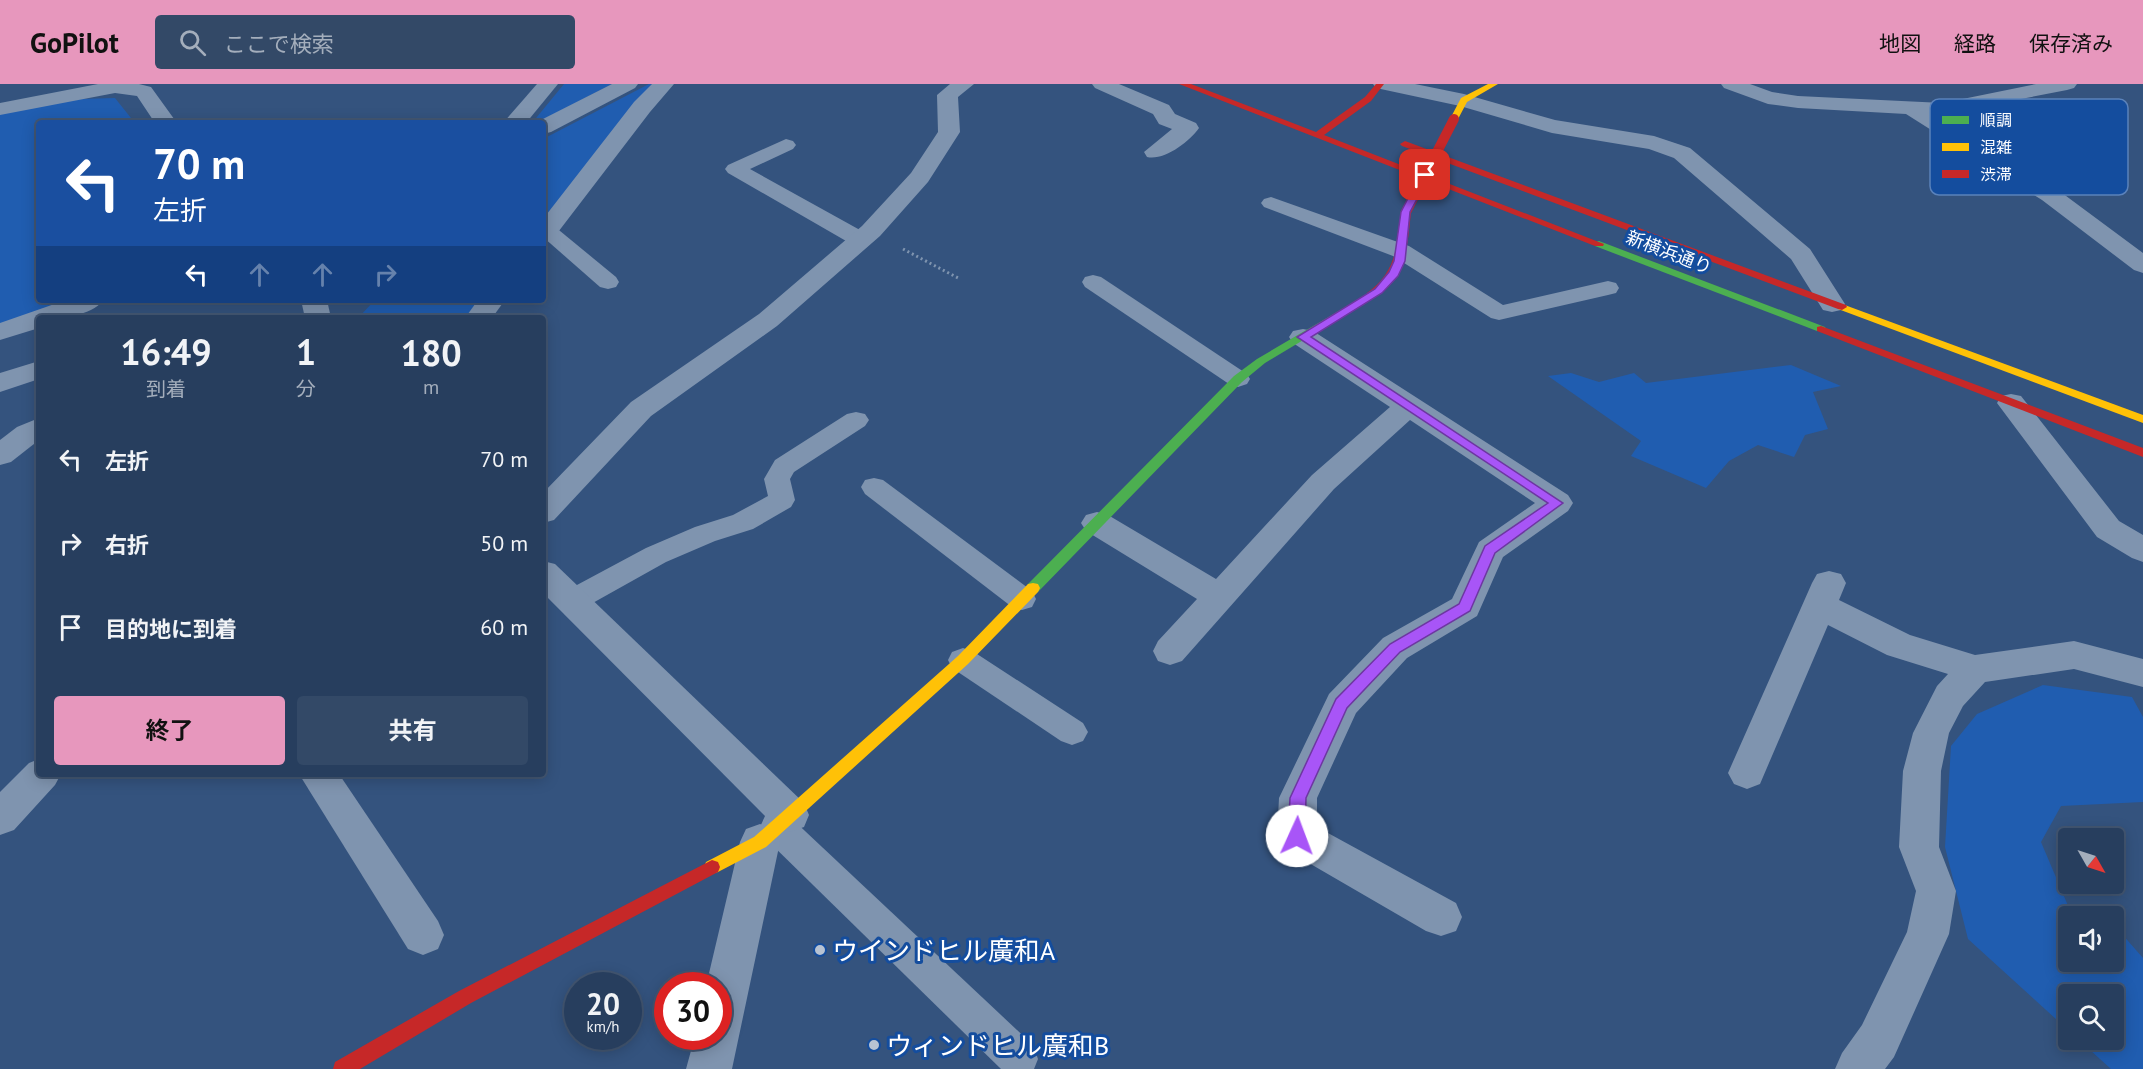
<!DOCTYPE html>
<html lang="ja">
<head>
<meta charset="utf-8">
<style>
	:root { --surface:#273e5e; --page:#334967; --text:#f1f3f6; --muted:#a4aebc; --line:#435773; --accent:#e797bd }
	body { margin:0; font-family:"PT Sans","Noto Sans JP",sans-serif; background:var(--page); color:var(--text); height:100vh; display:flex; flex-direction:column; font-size:22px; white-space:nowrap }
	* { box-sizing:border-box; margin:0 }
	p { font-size:20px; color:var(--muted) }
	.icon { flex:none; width:33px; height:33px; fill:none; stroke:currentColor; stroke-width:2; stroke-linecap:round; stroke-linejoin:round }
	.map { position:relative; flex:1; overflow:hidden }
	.details { position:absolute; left:36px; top:231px; width:510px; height:462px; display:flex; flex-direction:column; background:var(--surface); border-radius:6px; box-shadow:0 3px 15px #0003,0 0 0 2px var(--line) }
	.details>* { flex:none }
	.top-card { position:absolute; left:36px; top:36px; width:510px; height:183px; border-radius:6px; box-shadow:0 3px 15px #0003,0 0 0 2px var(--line); background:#1a4fa0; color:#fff; overflow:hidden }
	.needle { width:39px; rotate:129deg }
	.controls { position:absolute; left:2058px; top:744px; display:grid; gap:12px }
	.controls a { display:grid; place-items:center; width:66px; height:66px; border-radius:6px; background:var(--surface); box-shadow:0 3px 15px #0003,0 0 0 2px var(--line); font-size:30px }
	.speed { position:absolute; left:564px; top:888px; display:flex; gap:12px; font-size:30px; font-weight:700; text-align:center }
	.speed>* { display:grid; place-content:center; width:78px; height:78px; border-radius:50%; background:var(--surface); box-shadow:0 3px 15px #0003,0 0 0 2px var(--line); line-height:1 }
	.speed small { font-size:15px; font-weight:400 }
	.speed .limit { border:9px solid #d22; background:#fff; color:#111 }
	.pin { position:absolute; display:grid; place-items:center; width:51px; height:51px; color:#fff; margin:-26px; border-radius:12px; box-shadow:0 3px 9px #0006 }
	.me { position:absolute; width:66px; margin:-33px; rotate:2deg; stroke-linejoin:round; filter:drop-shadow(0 0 4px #0008) }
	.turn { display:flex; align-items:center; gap:21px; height:126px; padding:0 18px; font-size:27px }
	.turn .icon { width:78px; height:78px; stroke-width:2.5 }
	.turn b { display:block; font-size:42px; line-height:51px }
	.lanes { display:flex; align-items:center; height:57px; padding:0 18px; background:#0003; justify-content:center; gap:30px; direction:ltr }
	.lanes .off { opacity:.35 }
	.eta { display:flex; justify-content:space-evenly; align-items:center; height:102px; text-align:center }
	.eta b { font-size:36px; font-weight:700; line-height:42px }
	.action { display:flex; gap:12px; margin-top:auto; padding:12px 18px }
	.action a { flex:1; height:69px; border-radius:6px; background:var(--accent); color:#111; font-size:24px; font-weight:700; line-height:69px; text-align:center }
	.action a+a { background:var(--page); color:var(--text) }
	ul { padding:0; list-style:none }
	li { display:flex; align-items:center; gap:18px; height:84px; padding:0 18px }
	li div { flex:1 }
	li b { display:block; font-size:22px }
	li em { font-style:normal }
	header { display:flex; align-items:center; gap:36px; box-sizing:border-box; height:84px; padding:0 30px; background:var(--accent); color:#111 }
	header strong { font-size:28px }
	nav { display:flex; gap:33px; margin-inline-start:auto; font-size:21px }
	.search { width:420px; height:54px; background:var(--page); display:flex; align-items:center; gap:15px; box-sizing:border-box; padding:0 21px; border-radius:6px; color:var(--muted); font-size:22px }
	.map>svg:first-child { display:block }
	.green { fill:#205db0 }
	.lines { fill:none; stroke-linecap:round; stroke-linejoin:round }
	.path { stroke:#7f94af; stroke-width:3; stroke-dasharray:2 3; stroke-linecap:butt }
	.lane { fill:#7f94af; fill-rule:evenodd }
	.street { fill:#7f94af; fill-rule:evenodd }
	.fast { fill:#4caf50; fill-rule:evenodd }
	.slow { fill:#ffc107; fill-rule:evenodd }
	.jam { fill:#c62828; fill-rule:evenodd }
	.jam-bridge { stroke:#c62828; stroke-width:10 }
	.route { fill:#a855f7; stroke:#6d37a1; stroke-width:1.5 }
	.poi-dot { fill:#b8c3d2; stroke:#144d9e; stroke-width:2 }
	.labels { text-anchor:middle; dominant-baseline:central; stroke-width:6; stroke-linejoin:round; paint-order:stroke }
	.far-street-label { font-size:18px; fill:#fff; stroke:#144d9e }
	.near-poi-label { font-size:26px; fill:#fff; stroke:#144d9e; text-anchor:start }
	.key { fill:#144d9e; stroke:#5a82bb; stroke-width:1.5 }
	.key-label { font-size:16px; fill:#fff }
</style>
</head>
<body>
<header>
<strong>GoPilot</strong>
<div class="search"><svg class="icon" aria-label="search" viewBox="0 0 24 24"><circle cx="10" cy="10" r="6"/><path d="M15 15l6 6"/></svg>ここで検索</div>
<nav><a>地図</a><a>経路</a><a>保存済み</a></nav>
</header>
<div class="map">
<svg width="2143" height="985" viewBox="0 0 2143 985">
	<rect width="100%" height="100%" fill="#34537e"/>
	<!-- green -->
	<g class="green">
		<polygon points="564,0 612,0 537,39 532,39"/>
		<polygon points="649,0 652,0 543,138 543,55"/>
		<polygon points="115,14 135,39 39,39 39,216 75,216 0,240 0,30 80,15"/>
		<polygon points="375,216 482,216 468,234 358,234"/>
		<polygon points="1791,281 1841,302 1813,308 1828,345 1805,351 1794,373 1758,361 1729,377 1706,404 1631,372 1641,357 1548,292 1571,289 1599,298 1634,289 1646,299"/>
		<polygon points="2043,601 2132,613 2143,633 2143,718 2061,722 2041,758 2069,824 2086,832 2068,832 2068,878 2114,878 2114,846 2121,849 2143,874 2143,985 2111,985 2079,956 2114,956 2114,910 2068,910 2068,946 1968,855 1945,763 1951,662 1977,630"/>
	</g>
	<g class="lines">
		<!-- path -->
		<polyline class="path" points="903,165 960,195"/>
		<!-- lane -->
		<g class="lane">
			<polygon points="786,55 793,57 796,61 793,65 750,85 869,151 872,156 869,161 861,162 853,161 728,89 725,85 728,81"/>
			<polygon points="1271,113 1409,162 1503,221 1608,197 1616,199 1619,204 1616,209 1608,211 1499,236 1491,234 1393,172 1264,123 1261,119 1264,115"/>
			<polygon points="547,140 554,142 616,193 619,198 616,203 608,205 600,203 543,153 543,141"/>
			<polygon points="1093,191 1101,193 1247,290 1250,295 1247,300 1238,303 1229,300 1085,203 1082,198 1085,193"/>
			<polygon points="856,328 865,330 869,336 865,342 794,388 790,395 795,416 791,423 753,445 715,457 666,478 582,525 572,528 562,525 557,517 562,509 646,464 695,443 733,431 768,412 764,395 775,376 847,330"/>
			<polygon points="874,394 883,396 1032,507 1036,515 1032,523 1022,526 1012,523 865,410 861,403 865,396"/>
			<polygon points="963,564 974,568 1083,639 1088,648 1083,657 1072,661 1061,657 952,584 948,576 952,568"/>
			<polygon points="777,728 789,732 1033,961 1038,975 1034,985 1001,985 765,754 760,743 765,732"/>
		</g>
		<!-- street -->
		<g class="street">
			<polygon points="98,0 139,0 151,3 177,39 155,39 137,12 115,9 0,31 0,19"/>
			<polygon points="537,0 558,0 526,39 503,39"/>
			<polygon points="612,0 638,0 635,4 551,48 543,50 543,39 535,39"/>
			<polygon points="652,0 674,0 650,28 552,156 543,158 543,135 634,18"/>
			<polygon points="950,0 974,0 958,13 960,48 928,98 880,152 777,242 651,332 554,436 543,439 543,409 631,318 759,230 862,142 911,89 938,48 937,11"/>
			<path d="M1092,0H1119L1169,21L1175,30L1196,39L1199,44C1189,58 1164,77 1147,73L1144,68L1172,45L1159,40L1153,30L1095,4Z"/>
			<polygon points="1373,0 1415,0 1464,10 1555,36 1654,52 1690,64 1810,165 1845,220 1841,226 1832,228 1823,226 1791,175 1674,74 1649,65 1552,49 1460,22 1376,4"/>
			<polygon points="1721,0 1750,0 1772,8 1798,12 1943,19 2036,0 2077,0 2074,4 2067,6 1938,31 2058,106 2143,169 2143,189 2134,186 2042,116 1906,30 1798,24 1768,20 1724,4"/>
			<path d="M66,216H103C92,233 57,234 39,234V244L0,256V239Z"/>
			<polygon points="301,216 327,216 331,234 305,234"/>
			<polygon points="478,216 505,216 492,234 465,234"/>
			<polygon points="1303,245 1313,247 1568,411 1573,419 1568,427 1503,473 1477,532 1407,574 1356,629 1317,714 1317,743 1456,819 1462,833 1456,847 1441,852 1426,847 1283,764 1277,752 1279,714 1329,610 1383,554 1452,515 1479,458 1535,419 1410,336 1334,405 1182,577 1170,581 1158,577 1153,567 1158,557 1197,515 1086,447 1081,439 1086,431 1097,428 1108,431 1216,495 1312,391 1390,323 1293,259 1289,253 1293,247"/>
			<polygon points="39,277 39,295 0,308 0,289"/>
			<polygon points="2011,310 2021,312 2119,437 2143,451 2143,478 2132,474 2097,453 1997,319 2001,312"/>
			<polygon points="39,334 39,356 11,378 0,381 0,356 17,343"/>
			<polygon points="543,477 555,480 804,719 809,731 804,743 790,748 776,743 543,509"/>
			<polygon points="1829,487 1841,490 1846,499 1839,516 1910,551 1975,571 2074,557 2143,575 2143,603 2074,585 1985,598 1963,622 1949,649 1941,687 1939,763 1956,807 1949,850 1894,973 1885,985 1835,985 1842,969 1862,941 1907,848 1916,807 1899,763 1903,687 1913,649 1937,602 1948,590 1887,571 1828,541 1760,700 1747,705 1734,700 1728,689 1812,499 1817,490"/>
			<polygon points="39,675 39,690 61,690 55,701 14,746 0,751 0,708 29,679"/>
			<polygon points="299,690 339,690 438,837 444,851 438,865 423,871 408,865"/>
			<polygon points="760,740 774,745 780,758 732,985 686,985 695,952 718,952 718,902 706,902 740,758 746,745"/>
		</g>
		<!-- fast -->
		<g class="fast">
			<polygon points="1599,157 1825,243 1826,245 1825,247 1817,247 1595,162 1595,158"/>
			<polygon points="1371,208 1376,211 1375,213 1265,279 1242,298 1038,508 1028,508 1026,504 1028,500 1234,292 1257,275"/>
		</g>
		<!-- slow -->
		<g class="slow">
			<polygon points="1488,0 1498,0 1467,18 1457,37 1451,37 1450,35 1461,14"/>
			<polygon points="1842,220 2143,331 2143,339 1838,225 1837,223"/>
			<polygon points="1033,499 1038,500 1040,504 1038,508 968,580 766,763 718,788 712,790 706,788 704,783 706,778 754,753 958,572 1028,500"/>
		</g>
		<!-- jam -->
		<g class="jam">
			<polygon points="1179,0 1191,0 1316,48 1365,13 1376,0 1384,0 1371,17 1324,51 1604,160 1603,162 1595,162"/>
			<polygon points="1405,57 1846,221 1847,223 1842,226 1838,225 1402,62 1400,60"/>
			<path d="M1406,125L1411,128C1408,156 1407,187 1384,207C1378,211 1374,214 1367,213V209C1397,188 1397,161 1401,128Z"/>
			<polygon points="1821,242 2143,364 2143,373 1817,247 1817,243"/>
			<polygon points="712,776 718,778 720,783 718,788 471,919 360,985 333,985 335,978 459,907"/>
		</g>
		<!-- jam-bridge -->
		<polyline class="jam-bridge" points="1406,128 1454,35"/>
	</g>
	<!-- route -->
	<polygon class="route" points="1421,89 1430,91 1410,128 1405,177 1398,192 1382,209 1311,253 1563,419 1495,469 1470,527 1400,568 1347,624 1306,714 1305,752 1302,758 1297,760 1291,758 1288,752 1290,714 1336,615 1390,560 1459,520 1485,462 1548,419 1297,253 1375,205 1389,188 1394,177 1401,128"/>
	<!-- markers -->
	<g class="poi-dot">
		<circle cx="820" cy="866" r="6"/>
		<circle cx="874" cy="961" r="6"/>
	</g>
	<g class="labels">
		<!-- far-street labels -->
		<g class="far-street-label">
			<text transform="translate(1669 168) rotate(21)">新横浜通り</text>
		</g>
		<!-- near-poi labels -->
		<g class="near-poi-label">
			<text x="832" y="866">ウインドヒル廣和A</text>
			<text x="886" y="961">ウィンドヒル廣和B</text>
		</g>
	</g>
	<!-- legend -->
	<rect x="1930" y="15" width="198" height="96" rx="9" class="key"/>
	<rect x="1942" y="32" width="27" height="8" fill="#4caf50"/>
	<rect x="1942" y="59" width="27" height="8" fill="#ffc107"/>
	<rect x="1942" y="86" width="27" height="8" fill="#c62828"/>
	<g class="key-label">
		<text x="1980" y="42">順調</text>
		<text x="1980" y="69">混雑</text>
		<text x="1980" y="96">渋滞</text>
	</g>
</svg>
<div class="controls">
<a><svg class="needle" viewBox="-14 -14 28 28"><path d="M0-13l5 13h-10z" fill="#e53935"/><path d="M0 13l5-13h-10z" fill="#a4aebc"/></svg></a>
<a><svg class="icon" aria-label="sound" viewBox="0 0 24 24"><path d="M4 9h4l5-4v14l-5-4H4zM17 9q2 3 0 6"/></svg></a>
<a><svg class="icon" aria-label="search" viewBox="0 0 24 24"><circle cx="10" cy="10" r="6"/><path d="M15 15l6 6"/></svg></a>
</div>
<div class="speed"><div>20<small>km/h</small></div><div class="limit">30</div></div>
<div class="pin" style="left:1425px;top:91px;background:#d93025"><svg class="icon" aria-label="arrive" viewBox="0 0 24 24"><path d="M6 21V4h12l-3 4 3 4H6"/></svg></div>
<svg class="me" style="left:1297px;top:752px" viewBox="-20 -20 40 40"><circle r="19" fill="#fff"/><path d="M0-13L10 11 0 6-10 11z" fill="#a855f7"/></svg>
<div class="top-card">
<div class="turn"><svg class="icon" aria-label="left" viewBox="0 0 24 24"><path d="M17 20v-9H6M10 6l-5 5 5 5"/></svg><div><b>70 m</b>左折</div></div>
<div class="lanes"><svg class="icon" aria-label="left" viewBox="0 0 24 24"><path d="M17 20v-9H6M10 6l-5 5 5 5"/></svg><svg class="icon off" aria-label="ahead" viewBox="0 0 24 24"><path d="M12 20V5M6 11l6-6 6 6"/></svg><svg class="icon off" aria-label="ahead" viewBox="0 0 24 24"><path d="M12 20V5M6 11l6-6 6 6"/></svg><svg class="icon off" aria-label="right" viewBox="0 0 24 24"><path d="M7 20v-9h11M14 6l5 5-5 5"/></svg></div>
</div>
<section class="details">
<div class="eta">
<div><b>16:49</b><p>到着</p></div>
<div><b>1</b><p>分</p></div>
<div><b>180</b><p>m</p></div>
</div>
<ul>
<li><svg class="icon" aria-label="left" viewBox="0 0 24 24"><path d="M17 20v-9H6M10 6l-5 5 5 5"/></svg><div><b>左折</b></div><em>70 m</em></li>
<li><svg class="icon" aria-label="right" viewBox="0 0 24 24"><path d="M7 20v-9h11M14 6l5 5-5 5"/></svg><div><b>右折</b></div><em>50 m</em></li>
<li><svg class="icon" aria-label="arrive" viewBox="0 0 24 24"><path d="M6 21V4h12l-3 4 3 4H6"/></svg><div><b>目的地に到着</b></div><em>60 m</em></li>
</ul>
<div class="action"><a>終了</a><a>共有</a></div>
</section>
</div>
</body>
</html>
